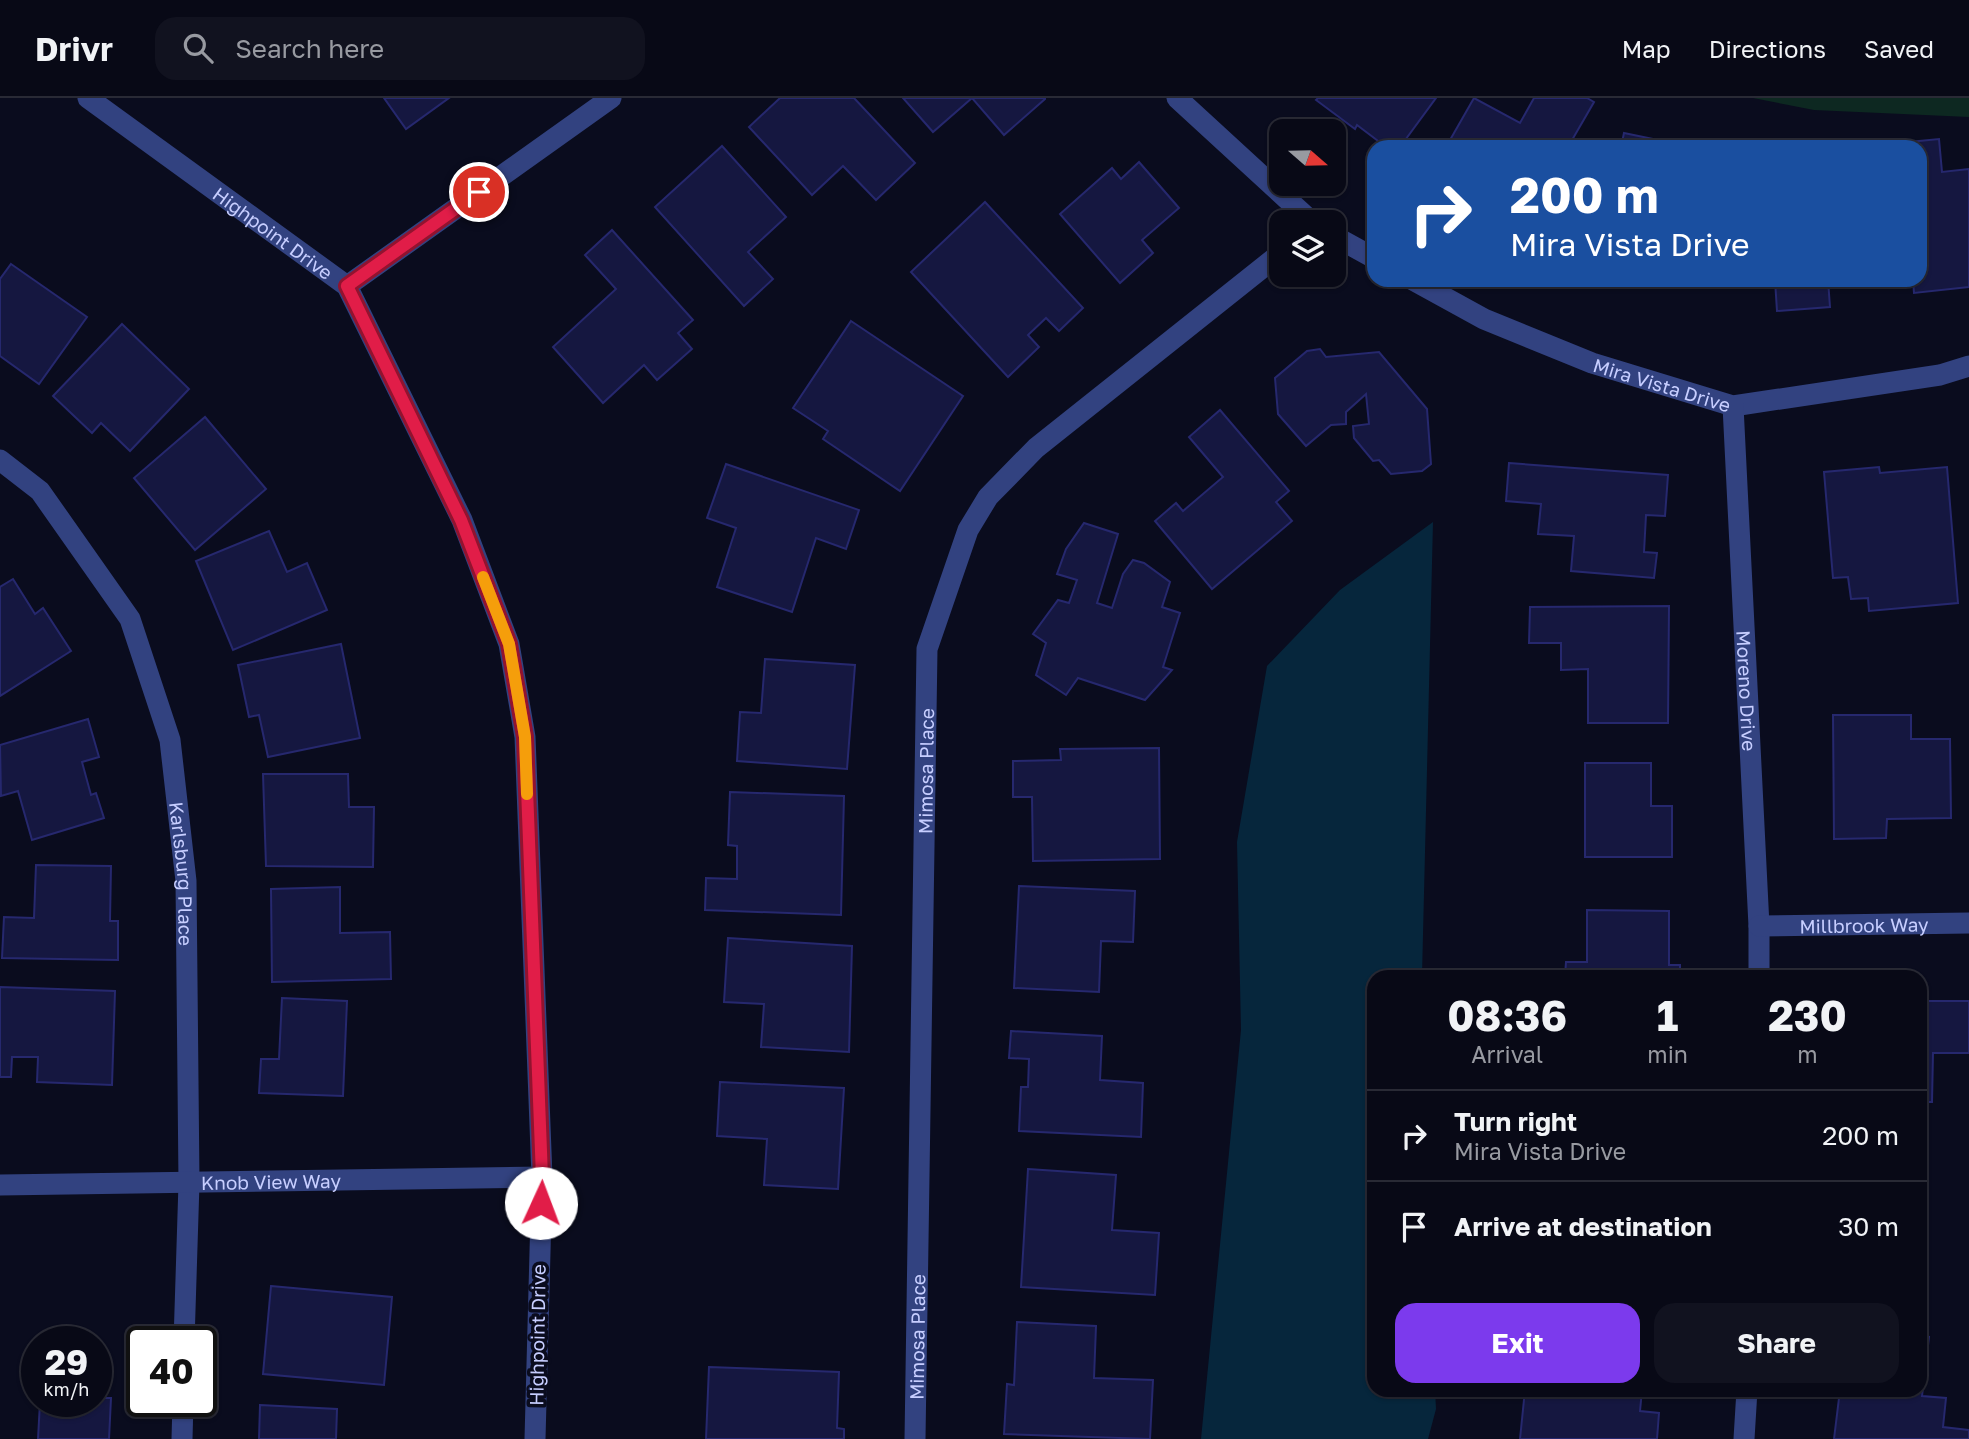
<!DOCTYPE html>
<html lang="en">
<head>
<meta charset="utf-8">
<style>
	:root { --surface:#080916; --page:#11121f; --text:#f1f3f6; --muted:#989aa1; --line:#292a35; --accent:#7c3aed }
	body { margin:0; font-family:"Golos Text",sans-serif; background:var(--page); color:var(--text); height:100vh; display:flex; flex-direction:column; font-size:26px; white-space:nowrap }
	* { box-sizing:border-box; margin:0 }
	p { font-size:23px; color:var(--muted) }
	.icon { flex:none; width:38px; height:38px; fill:none; stroke:currentColor; stroke-width:2; stroke-linecap:round; stroke-linejoin:round }
	.map { position:relative; flex:1; overflow:hidden }
	.side { position:absolute; left:1367px; top:872px; width:560px; height:427px; display:flex; flex-direction:column; background:var(--surface); border-radius:21px; box-shadow:0 2px 5px #0004,0 0 0 2px var(--line) }
	.side>* { flex:none }
	.guide { position:absolute; left:1367px; top:42px; width:560px; height:147px; border-radius:21px; box-shadow:0 2px 5px #0004,0 0 0 2px var(--line); background:#1a4fa0; color:#fff; overflow:hidden }
	.needle { width:46px; rotate:110deg }
	.controls { position:absolute; left:1269px; top:21px; display:grid; gap:14px }
	.controls a { display:grid; place-items:center; width:77px; height:77px; border-radius:14px; background:var(--surface); box-shadow:0 2px 5px #0004,0 0 0 2px var(--line); font-size:35px }
	.speed { position:absolute; left:21px; top:1228px; display:flex; gap:14px; font-size:35px; font-weight:700; text-align:center }
	.speed>* { display:grid; place-content:center; width:91px; height:91px; border-radius:50%; background:var(--surface); box-shadow:0 2px 5px #0004,0 0 0 2px var(--line); line-height:1 }
	.speed small { font-size:18px; font-weight:400 }
	.speed .limit { border:4px solid #111; border-radius:10px; background:#fff; color:#111 }
	.pin { position:absolute; display:grid; place-items:center; width:60px; height:60px; color:#fff; margin:-30px; border:4px solid #fff; border-radius:50%; box-shadow:0 2px 7px #0007 }
	.me { position:absolute; width:77px; margin:-38px; rotate:2deg; stroke-linejoin:round; filter:drop-shadow(0 0 5px #0008) }
	.turn { display:flex; align-items:center; gap:24px; height:147px; padding:0 28px; font-size:32px }
	.turn .icon { width:91px; height:91px; stroke-width:2.5 }
	.turn b { display:block; font-size:49px; line-height:60px }
	.eta { display:flex; justify-content:space-evenly; align-items:center; height:119px; text-align:center }
	.eta b { font-size:42px; font-weight:700; line-height:49px }
	.primary-button { display:flex; gap:14px; margin-top:auto; padding:14px 28px }
	.primary-button a { flex:1; height:80px; border-radius:21px; background:var(--accent); color:#fff; font-size:28px; font-weight:700; line-height:80px; text-align:center }
	.primary-button a+a { background:var(--page); color:var(--text) }
	ul { padding:0; list-style:none }
	li { display:flex; align-items:center; gap:21px; height:91px; padding:0 28px; border-top:2px solid var(--line) }
	li div { flex:1 }
	li b { display:block; font-size:26px }
	li em { font-style:normal }
	header { display:flex; align-items:center; gap:42px; box-sizing:border-box; height:98px; padding:0 35px; background:var(--surface); border-bottom:2px solid var(--line) }
	header strong { font-size:33px }
	nav { display:flex; gap:38px; margin-inline-start:auto; font-size:24px }
	.search { width:490px; height:63px; background:var(--page); display:flex; align-items:center; gap:18px; box-sizing:border-box; padding:0 24px; border-radius:21px; color:var(--muted); font-size:26px }
	.map>svg:first-child { display:block }
	.green { fill:#0d2821 }
	.water { fill:#06263c }
	.building { fill:#151740; stroke:#26286e; stroke-width:2 }
	.lines { fill:none; stroke-linecap:round; stroke-linejoin:round }
	.minor { stroke:#324280; stroke-width:21 }
	.route-casing { stroke:#92132f; stroke-width:18 }
	.route { stroke:#e11d48; stroke-width:12 }
	.slow { stroke:#f59e0b; stroke-width:12 }
	.labels { text-anchor:middle; dominant-baseline:central; stroke-width:7; stroke-linejoin:round; paint-order:stroke }
	.street-label { font-size:19px; fill:#c7ceff; stroke:#0a0c1e }
</style>
</head>
<body>
<header>
<strong>Drivr</strong>
<div class="search"><svg class="icon" aria-label="search" viewBox="0 0 24 24"><circle cx="10" cy="10" r="6"/><path d="M15 15l6 6"/></svg>Search here</div>
<nav><a>Map</a><a>Directions</a><a>Saved</a></nav>
</header>
<div class="map">
<svg width="1969" height="1341" viewBox="0 0 1969 1341">
	<rect width="100%" height="100%" fill="#0a0c1e"/>
	<!-- green -->
	<polygon class="green" points="1753,0 1969,0 1969,19 1814,12"/>
	<!-- water -->
	<polygon class="water" points="1433,424 1422,878 1374,878 1374,1292 1435,1292 1436,1311 1428,1341 1201,1341 1241,932 1237,744 1267,568 1340,492"/>
	<!-- building -->
	<g class="building">
		<polygon points="384,0 449,0 406,31"/>
		<polygon points="780,0 854,0 915,65 876,102 843,68 812,97 749,29"/>
		<polygon points="903,0 972,0 933,34"/>
		<polygon points="972,0 1045,0 1045,1 1004,37"/>
		<polygon points="1318,0 1436,0 1400,49 1386,49 1357,27 1355,31 1316,2"/>
		<polygon points="1474,0 1520,25 1534,0 1587,0 1594,4 1568,49 1446,49"/>
		<polygon points="1624,35 1682,47 1681,49 1621,49"/>
		<polygon points="1939,41 1942,74 1969,71 1969,189 1914,195 1913,182 1920,182 1920,49 1899,49 1899,45"/>
		<polygon points="1709,43 1737,49 1708,49"/>
		<polygon points="722,48 786,119 748,154 773,181 744,208 655,109"/>
		<polygon points="1139,64 1179,110 1142,142 1153,155 1120,185 1060,116 1112,70 1121,81"/>
		<polygon points="985,104 1083,210 1059,233 1046,220 1028,237 1039,249 1008,279 911,174"/>
		<polygon points="612,132 693,222 678,235 692,251 657,282 644,267 603,305 553,249 616,191 585,157"/>
		<polygon points="11,166 87,219 39,286 0,258 0,181"/>
		<polygon points="1775,182 1828,182 1830,209 1777,213"/>
		<polygon points="851,223 963,298 900,393 823,341 828,333 793,310"/>
		<polygon points="122,226 189,291 130,353 101,325 92,335 53,298"/>
		<polygon points="1320,251 1326,259 1379,254 1427,311 1431,366 1422,373 1391,376 1379,362 1373,363 1354,340 1353,328 1369,326 1366,296 1346,314 1346,326 1331,327 1306,348 1278,316 1275,280 1307,253"/>
		<polygon points="1220,312 1289,393 1276,404 1292,423 1212,491 1155,423 1176,405 1183,413 1223,379 1189,339"/>
		<polygon points="205,319 266,391 195,452 134,380"/>
		<polygon points="1509,365 1668,377 1665,418 1646,417 1644,454 1657,455 1654,480 1571,473 1574,438 1538,436 1541,406 1506,403"/>
		<polygon points="726,366 859,412 846,451 816,440 792,514 717,489 736,430 707,420"/>
		<polygon points="1879,369 1880,375 1947,369 1958,505 1869,513 1868,500 1851,501 1848,479 1833,480 1824,374"/>
		<polygon points="1084,425 1118,436 1097,505 1112,510 1123,476 1133,462 1144,465 1170,484 1162,509 1180,515 1163,569 1172,572 1145,602 1078,580 1066,597 1036,577 1046,545 1033,536 1058,502 1069,505 1077,482 1057,476 1066,451"/>
		<polygon points="269,433 287,474 307,465 327,512 233,552 196,463"/>
		<polygon points="13,481 35,516 43,510 71,553 0,598 0,489"/>
		<polygon points="1669,508 1668,625 1588,625 1588,571 1561,572 1561,545 1529,545 1530,509"/>
		<polygon points="341,546 360,640 268,659 259,617 249,619 238,567"/>
		<polygon points="765,561 855,567 847,671 737,663 740,614 761,615"/>
		<polygon points="1833,617 1911,617 1911,641 1950,641 1951,720 1887,721 1886,740 1834,741"/>
		<polygon points="88,621 99,659 82,664 91,697 96,695 104,720 32,742 18,693 1,698 0,647"/>
		<polygon points="1159,650 1160,761 1033,763 1032,699 1013,699 1013,663 1061,662 1060,651"/>
		<polygon points="1585,665 1651,665 1651,708 1672,708 1672,759 1585,759"/>
		<polygon points="263,676 348,676 349,709 374,709 373,769 266,768"/>
		<polygon points="730,694 844,698 841,817 705,812 706,780 737,781 737,748 728,747"/>
		<polygon points="36,767 111,768 110,823 118,823 118,862 2,860 4,819 34,820"/>
		<polygon points="1019,788 1135,793 1133,844 1101,843 1099,894 1014,890"/>
		<polygon points="340,789 340,835 390,834 391,881 272,884 271,791"/>
		<polygon points="1587,812 1669,813 1669,867 1680,867 1680,878 1565,878 1566,864 1587,864"/>
		<polygon points="728,840 852,848 849,954 761,949 764,906 724,904"/>
		<polygon points="0,889 115,893 112,987 37,984 38,959 12,959 11,979 0,979"/>
		<polygon points="282,900 347,903 343,998 259,995 261,961 279,961"/>
		<polygon points="1920,903 1969,903 1969,955 1933,955 1932,1004 1920,1004"/>
		<polygon points="1011,933 1102,938 1100,982 1143,985 1141,1039 1019,1033 1021,989 1028,989 1029,961 1009,960"/>
		<polygon points="720,984 844,990 838,1091 764,1087 767,1041 717,1038"/>
		<polygon points="1028,1071 1116,1077 1112,1132 1159,1135 1155,1197 1021,1189"/>
		<polygon points="271,1188 392,1199 384,1287 263,1276"/>
		<polygon points="1017,1224 1096,1228 1094,1280 1153,1282 1150,1341 1004,1336 1007,1286 1014,1287"/>
		<polygon points="1920,1238 1929,1239 1922,1298 1946,1300 1943,1329 1969,1332 1969,1341 1834,1341 1840,1292 1920,1292"/>
		<polygon points="709,1269 839,1274 837,1330 844,1331 844,1341 706,1341"/>
		<polygon points="1525,1292 1642,1292 1640,1313 1659,1315 1657,1341 1520,1341"/>
		<polygon points="96,1300 111,1300 109,1341 38,1341 40,1304 96,1304"/>
		<polygon points="260,1307 337,1311 336,1341 259,1341"/>
	</g>
	<g class="lines">
		<!-- minor -->
		<g class="minor">
			<path id="s1" d="M88,0L347,188L462,422L509,546L525,639L542,1079L535,1341"/>
			<polyline points="1177,0 1312,124"/>
			<polyline points="1334,138 1374,160"/>
			<path id="s2" d="M1413,182L1484,221L1592,265L1733,308L1940,277L1969,268"/>
			<polyline points="347,188 611,0"/>
			<path id="s3" d="M1733,308L1759,828V878"/>
			<path id="s4" d="M0,362L40,393L130,521L170,642L186,783L189,1085L184,1244"/>
			<path id="s5" d="M1759,828L1969,825"/>
			<path id="s6" d="M0,1087L542,1079"/>
			<polyline points="182,1341 183,1304"/>
			<path id="s7" d="M915,1341L927,551L968,432L988,399L1036,350L1281,155"/>
			<polyline points="1744,1341 1747,1292"/>
		</g>
	</g>
	<g class="lines">
		<defs>
			<polyline id="route" points="479,94 347,188 461,422 509,546 525,639 542,1079 541,1105"/>
		</defs>
		<!-- route casing -->
		<use href="#route" class="route-casing"/>
		<!-- route -->
		<use href="#route" class="route"/>
		<!-- slow -->
		<polyline class="slow" points="483,479 509,546 525,639 527,696"/>
	</g>
	<g class="labels">
		<!-- street labels -->
		<g class="street-label">
			<text stroke="none"><textPath href="#s1" startOffset="229">Highpoint Drive</textPath></text>
			<text stroke="none"><textPath href="#s2" startOffset="271">Mira Vista Drive</textPath></text>
			<text stroke="none"><textPath href="#s3" startOffset="285">Moreno Drive</textPath></text>
			<text stroke="none"><textPath href="#s7" startOffset="668">Mimosa Place</textPath></text>
			<text stroke="none"><textPath href="#s4" startOffset="469">Karlsburg Place</textPath></text>
			<text stroke="none"><textPath href="#s5" startOffset="105">Millbrook Way</textPath></text>
			<text stroke="none"><textPath href="#s6" startOffset="271">Knob View Way</textPath></text>
			<text transform="translate(537 1237) rotate(-89)">Highpoint Drive</text>
			<text stroke="none"><textPath href="#s7" startOffset="102">Mimosa Place</textPath></text>
		</g>
	</g>
</svg>
<div class="controls">
<a><svg class="needle" viewBox="-14 -14 28 28"><path d="M0-13l5 13h-10z" fill="#e53935"/><path d="M0 13l5-13h-10z" fill="#989aa1"/></svg></a>
<a><svg class="icon" aria-label="layers" viewBox="0 0 24 24"><path d="M12 4l9 5-9 5-9-5zM3 14l9 5 9-5"/></svg></a>
</div>
<div class="speed"><div>29<small>km/h</small></div><div class="limit">40</div></div>
<div class="pin" style="left:479px;top:94px;background:#d93025"><svg class="icon" aria-label="arrive" viewBox="0 0 24 24"><path d="M6 21V4h12l-3 4 3 4H6"/></svg></div>
<svg class="me" style="left:541px;top:1105px" viewBox="-20 -20 40 40"><circle r="19" fill="#fff"/><path d="M0-13L10 11 0 6-10 11z" fill="#e11d48"/></svg>
<div class="guide">
<div class="turn"><svg class="icon" aria-label="right" viewBox="0 0 24 24"><path d="M7 20v-9h11M14 6l5 5-5 5"/></svg><div><b>200 m</b>Mira Vista Drive</div></div>
</div>
<section class="side">
<div class="eta">
<div><b>08:36</b><p>Arrival</p></div>
<div><b>1</b><p>min</p></div>
<div><b>230</b><p>m</p></div>
</div>
<ul>
<li><svg class="icon" aria-label="right" viewBox="0 0 24 24"><path d="M7 20v-9h11M14 6l5 5-5 5"/></svg><div><b>Turn right</b><p>Mira Vista Drive</p></div><em>200 m</em></li>
<li><svg class="icon" aria-label="arrive" viewBox="0 0 24 24"><path d="M6 21V4h12l-3 4 3 4H6"/></svg><div><b>Arrive at destination</b></div><em>30 m</em></li>
</ul>
<div class="primary-button"><a>Exit</a><a>Share</a></div>
</section>
</div>
</body>
</html>
